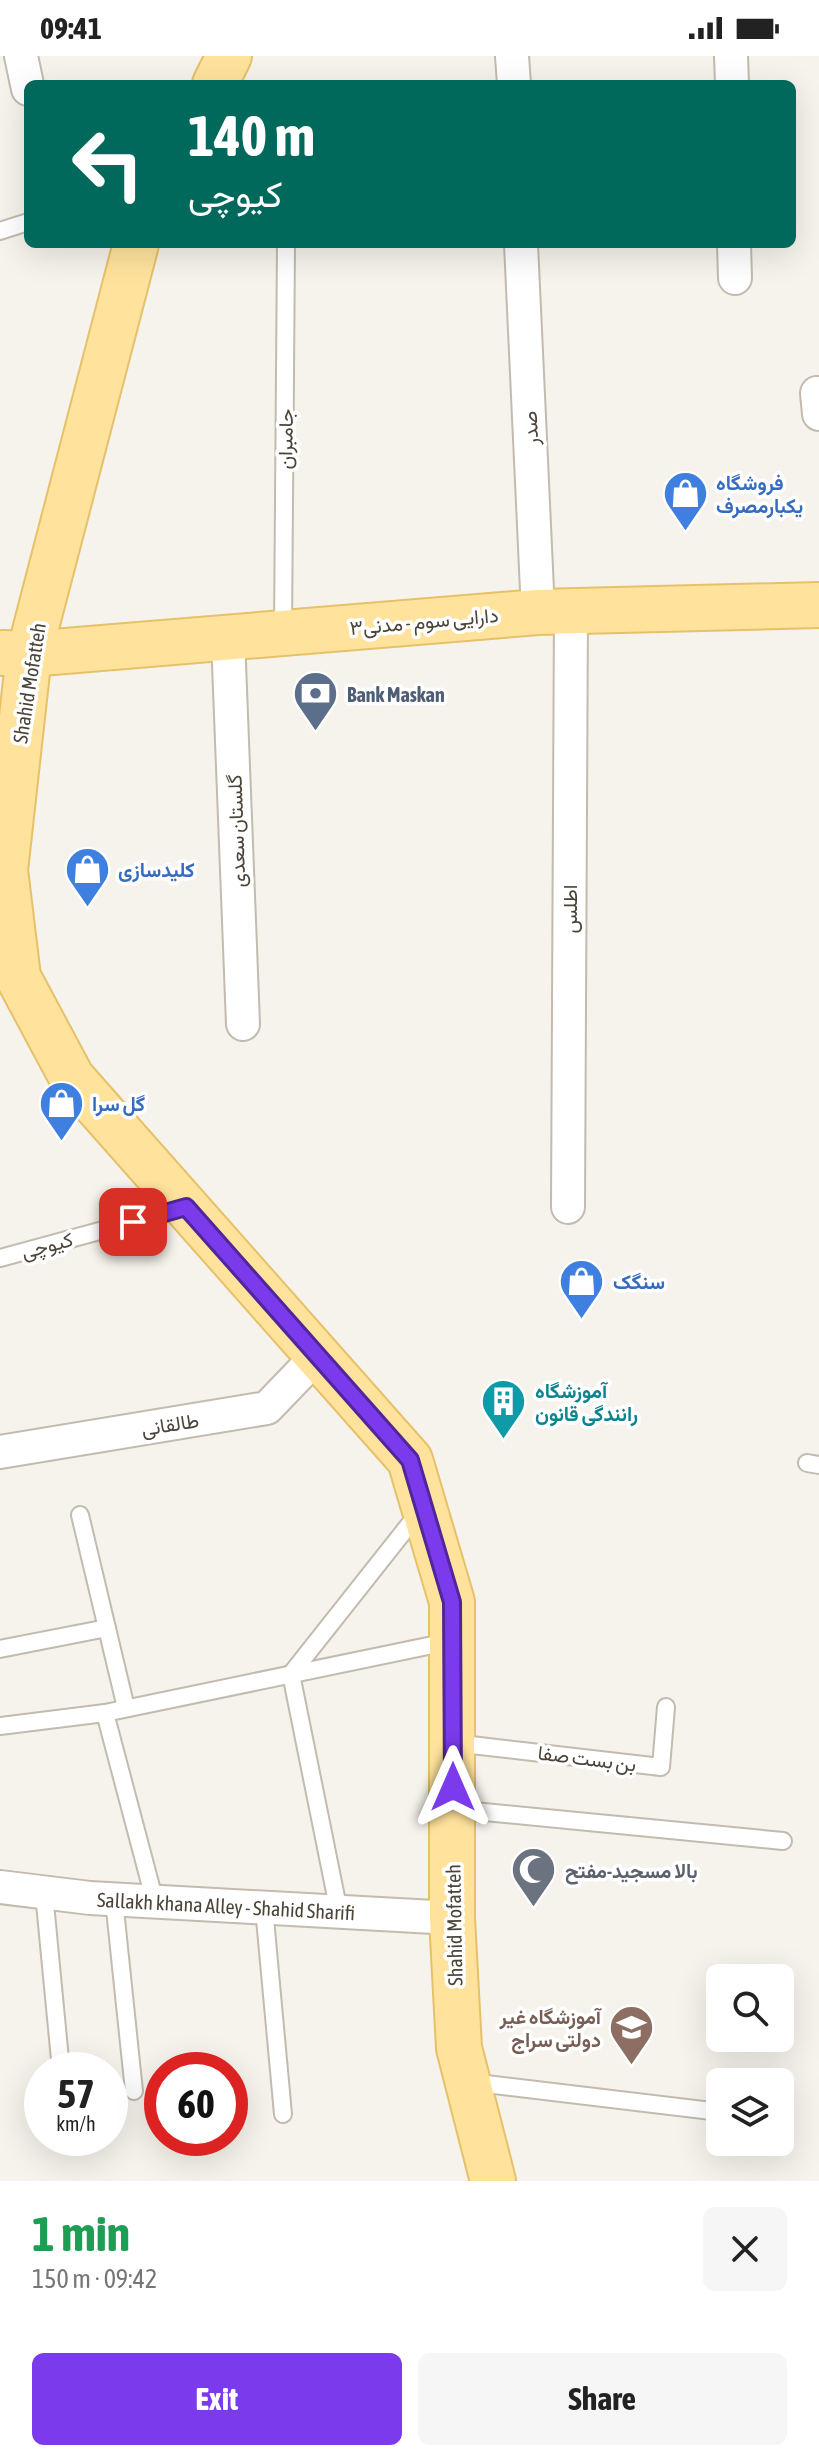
<!DOCTYPE html>
<html lang="en">
<head>
<meta charset="utf-8">
<style>
	:root { --surface:#fff; --page:#f6f6f6; --text:#222; --muted:#767676; --accent:#7c3aed }
	body { margin:0; font-family:"Asap Condensed",Vazirmatn,sans-serif; background:var(--page); color:var(--text); height:100vh; display:flex; flex-direction:column; font-size:30px; white-space:nowrap }
	* { box-sizing:border-box; margin:0 }
	p { font-size:26px; color:var(--muted) }
	.icon { flex:none; width:44px; height:44px; fill:none; stroke:currentColor; stroke-width:2; stroke-linecap:round; stroke-linejoin:round }
	.map { position:relative; height:2125px; overflow:hidden }
	.side { display:flex; flex-direction:column; background:var(--surface); flex:1 }
	.side>* { flex:none }
	.banner { position:absolute; left:24px; top:24px; width:772px; height:168px; border-radius:12px; box-shadow:0 8px 32px #0002; background:#00695c; color:#fff; overflow:hidden }
	.tools { position:absolute; left:706px; top:1908px; display:grid; gap:16px }
	.tools a { display:grid; place-items:center; width:88px; height:88px; border-radius:12px; background:var(--surface); box-shadow:0 8px 32px #0002; font-size:40px }
	.speed { position:absolute; left:24px; top:1996px; display:flex; gap:16px; font-size:40px; font-weight:700; text-align:center }
	.speed>* { display:grid; place-content:center; width:104px; height:104px; border-radius:50%; background:var(--surface); box-shadow:0 8px 32px #0002; line-height:1 }
	.speed small { font-size:20px; font-weight:400 }
	.speed .limit { border:12px solid #d22; background:#fff; color:#111 }
	.pin { position:absolute; display:grid; place-items:center; width:68px; height:68px; color:#fff; margin:-34px; border-radius:16px; box-shadow:0 4px 12px #0006 }
	.me { position:absolute; width:88px; margin:-44px; rotate:0deg; stroke-linejoin:round; filter:drop-shadow(0 0 6px #0008) }
	.turn { display:flex; align-items:center; gap:28px; height:168px; padding:0 32px; font-size:36px }
	.turn .icon { width:104px; height:104px; stroke-width:2.5 }
	.turn b { display:block; font-size:56px; line-height:68px }
	.round { display:grid; place-items:center; flex:none; width:84px; height:84px; border-radius:12px; background:var(--page) }
	.headline { display:flex; align-items:center; justify-content:space-between; height:136px; padding:0 32px }
	h1 { font-size:48px; font-weight:700; line-height:60px; color:#1e9e55 }
	.button { display:flex; gap:16px; margin-top:auto; padding:16px 32px }
	.button a { flex:1; height:92px; border-radius:12px; background:var(--accent); color:#fff; font-size:32px; font-weight:700; line-height:92px; text-align:center }
	.button a+a { background:var(--page); color:var(--text) }
	.status { display:flex; justify-content:space-between; align-items:center; height:56px; padding:0 40px; background:var(--surface); direction:ltr }
	.status svg { height:22px; fill:currentColor }
	.map>svg:first-child { display:block }
	.lines { fill:none; stroke-linecap:round; stroke-linejoin:round }
	.service-casing { stroke:#c2bbae; stroke-width:20 }
	.minor-casing { stroke:#c2bbae; stroke-width:36 }
	.primary-casing { stroke:#e6c16a; stroke-width:48 }
	.service { stroke:#fff; stroke-width:16 }
	.minor { stroke:#fff; stroke-width:32 }
	.primary { stroke:#ffe39c; stroke-width:44 }
	.route-casing { stroke:#51269a; stroke-width:20 }
	.route { stroke:#7c3aed; stroke-width:14 }
	.labels { text-anchor:middle; dominant-baseline:central; stroke-width:7; stroke-linejoin:round; paint-order:stroke }
	.street-label { font-size:20px; fill:#4b4439; stroke:#fff }
	.shop-label { font-size:20px; font-weight:bold; fill:#366cbe; stroke:#fff; text-anchor:start }
	.service-label { font-size:20px; font-weight:bold; fill:#4e5e75; stroke:#fff; text-anchor:start }
	.culture-label { font-size:20px; font-weight:bold; fill:#0d838f; stroke:#fff; text-anchor:start }
	.worship-label { font-size:20px; font-weight:bold; fill:#5b616d; stroke:#fff; text-anchor:start }
	.education-label { font-size:20px; font-weight:bold; fill:#785e54; stroke:#fff; text-anchor:end }
</style>
</head>
<body>
<div class="status"><b>09:41</b><svg viewBox="0 0 49 12"><path d="M0 12V9h3v3zM5 12V6h3v6zM10 12V3h3v9zM15 12V0h3v12zM26 1h20v11H26zM47 4h2v5h-2z"/></svg></div>
<div class="map">
<svg width="819" height="2125" viewBox="0 0 819 2125">
	<rect width="100%" height="100%" fill="#f6f3ec"/>
	<g class="lines">
		<defs>
			<g id="service">
				<polyline points="0,175 28,166"/>
				<polyline points="283,575 286,188"/>
				<polyline points="0,1202 184,1152"/>
				<polyline points="807,1407 819,1409"/>
				<polyline points="80,1459 126,1652"/>
				<polyline points="0,1593 107,1572"/>
				<polyline points="0,1670 105,1657"/>
				<polyline points="454,1687 661,1711 666,1651"/>
				<polyline points="454,1753 783,1785"/>
				<polyline points="44,1837 61,2014"/>
				<polyline points="114,1844 134,2035"/>
				<polyline points="155,1846 105,1657 452,1585"/>
				<polyline points="264,1852 283,2058"/>
				<polyline points="339,1856 291,1618 420,1455"/>
				<polyline points="469,2026 720,2056"/>
			</g>
			<g id="minor">
				<polyline points="21,0 28,33"/>
				<polyline points="512,0 514,28"/>
				<polyline points="731,0 732,28"/>
				<polyline points="521,188 538,556"/>
				<polyline points="734,188 735,222"/>
				<polyline points="817,337 819,358"/>
				<polyline points="228,582 243,968"/>
				<polyline points="568,1151 571,555"/>
				<polyline points="0,1396 267,1352 318,1299"/>
				<polyline points="0,1831 90,1842 452,1862"/>
			</g>
			<g id="primary">
				<polyline points="215,28 229,0"/>
				<polyline points="136,188 29,598 5,814 18,921 72,1022 410,1404 452,1546 452,1862 459,1992 493,2125"/>
				<polyline points="3,597 29,598 538,556 819,549"/>
			</g>
		</defs>
		<!-- service casing -->
		<use href="#service" class="service-casing"/>
		<!-- minor casing -->
		<use href="#minor" class="minor-casing"/>
		<!-- primary casing -->
		<use href="#primary" class="primary-casing"/>
		<!-- service -->
		<use href="#service" class="service"/>
		<!-- minor -->
		<use href="#minor" class="minor"/>
		<!-- primary -->
		<use href="#primary" class="primary"/>
	</g>
	<g class="lines">
		<defs>
			<polyline id="route" points="133,1166 186,1151 410,1404 452,1546 453,1731"/>
		</defs>
		<!-- route casing -->
		<use href="#route" class="route-casing"/>
		<!-- route -->
		<use href="#route" class="route"/>
	</g>
	<!-- icons -->
	<defs>
		<symbol id="shop-pin" viewBox="-11 -11 22 30"><path d="M0 17L-7.5 6A9.5 9.5 0 1 1 7.5 6Z" fill="#3f7fe0" stroke="#fff"/><path d="M-5-2.5h2.3a2.7 3.5 0 0 1 5.4 0H5L5.5 6h-11ZM-1.5-2.5h3a1.5 2.3 0 0 0-3 0Z" fill="#fff"/></symbol>
		<symbol id="bank-pin" viewBox="-11 -11 22 30"><path d="M0 17L-7.5 6A9.5 9.5 0 1 1 7.5 6Z" fill="#5c6f8a" stroke="#fff"/><path d="M-6-4H6V4H-6ZM0-2.3a2.3 2.3 0 1 0 0 4.6a2.3 2.3 0 1 0 0-4.6Z" fill="#fff"/></symbol>
		<symbol id="building-pin" viewBox="-11 -11 22 30"><path d="M0 17L-7.5 6A9.5 9.5 0 1 1 7.5 6Z" fill="#0f9aa8" stroke="#fff"/><path d="M-4-6H4V6H1V3H-1V6H-4ZM-2.5-4.3h1.7v1.8h-1.7ZM.8-4.3h1.7v1.8H.8ZM-2.5-1h1.7V.8h-1.7ZM.8-1h1.7V.8H.8Z" fill="#fff"/></symbol>
		<symbol id="mosque-pin" viewBox="-11 -11 22 30"><path d="M0 17L-7.5 6A9.5 9.5 0 1 1 7.5 6Z" fill="#6b7280" stroke="#fff"/><path d="M3.5-4.9A6 6 0 1 0 3.5 4.9A5 5 0 1 1 3.5-4.9Z" fill="#fff"/></symbol>
		<symbol id="school-pin" viewBox="-11 -11 22 30"><path d="M0 17L-7.5 6A9.5 9.5 0 1 1 7.5 6Z" fill="#8d6e63" stroke="#fff"/><path d="M0-5L7-2L0 1L-7-2ZM-4 1L0 2.5L4 1V4Q0 6-4 4Z" fill="#fff"/></symbol>
	</defs>
	<g fill-rule="evenodd">
		<use href="#shop-pin" x="660" y="412" width="51" height="69"/>
		<use href="#bank-pin" x="290" y="612" width="51" height="69"/>
		<use href="#shop-pin" x="62" y="788" width="51" height="69"/>
		<use href="#shop-pin" x="36" y="1022" width="51" height="69"/>
		<use href="#shop-pin" x="556" y="1200" width="51" height="69"/>
		<use href="#building-pin" x="478" y="1320" width="51" height="69"/>
		<use href="#mosque-pin" x="508" y="1788" width="51" height="69"/>
		<use href="#school-pin" x="606" y="1946" width="51" height="69"/>
	</g>
	<g class="labels">
		<!-- street labels -->
		<g class="street-label">
			<text transform="translate(530 372) rotate(-93)">صدر</text>
			<text transform="translate(285 383) rotate(-89)">جامبران</text>
			<text transform="translate(424 565) rotate(-5)">دارایی سوم - مدنی۳</text>
			<text transform="translate(29 627) rotate(-81)">Shahid Mofatteh</text>
			<text transform="translate(236 775) rotate(-92)">گلستان سعدی</text>
			<text transform="translate(569 853) rotate(-90)">اطلس</text>
			<text transform="translate(47 1189) rotate(-15)">کیوچی</text>
			<text transform="translate(170 1368) rotate(-9)">طالقانی</text>
			<text transform="translate(587 1702) rotate(7)">بن بست صفا</text>
			<text transform="translate(226 1850) rotate(3)">Sallakh khana Alley - Shahid Sharifi</text>
			<text transform="translate(454 1869) rotate(-91)">Shahid Mofatteh</text>
		</g>
		<!-- shop labels -->
		<g class="shop-label">
			<text x="716" y="426">فروشگاه<tspan x="716" dy="23">یکبارمصرف</tspan></text>
			<text x="118" y="813">کلیدسازی</text>
			<text x="92" y="1047">گل سرا</text>
			<text x="613" y="1225">سنگک</text>
		</g>
		<!-- service labels -->
		<g class="service-label">
			<text x="347" y="638">Bank Maskan</text>
		</g>
		<!-- culture labels -->
		<g class="culture-label">
			<text x="535" y="1334">آموزشگاه<tspan x="535" dy="23">رانندگی قانون</tspan></text>
		</g>
		<!-- worship labels -->
		<g class="worship-label">
			<text x="565" y="1814">بالا مسجید-مفتح</text>
		</g>
		<!-- education labels -->
		<g class="education-label">
			<text x="601" y="1960">آموزشگاه غیر<tspan x="601" dy="23">دولتی سراج</tspan></text>
		</g>
	</g>
</svg>
<div class="tools">
<a><svg class="icon" aria-label="search" viewBox="0 0 24 24"><circle cx="10" cy="10" r="6"/><path d="M15 15l6 6"/></svg></a>
<a><svg class="icon" aria-label="layers" viewBox="0 0 24 24"><path d="M12 4l9 5-9 5-9-5zM3 14l9 5 9-5"/></svg></a>
</div>
<div class="speed"><div>57<small>km/h</small></div><div class="limit">60</div></div>
<div class="pin" style="left:133px;top:1166px;background:#d93025"><svg class="icon" aria-label="arrive" viewBox="0 0 24 24"><path d="M6 21V4h12l-3 4 3 4H6"/></svg></div>
<svg class="me" style="left:453px;top:1731px" viewBox="-20 -20 40 40"><path d="M0-17L14 15 0 8-14 15z" fill="#7c3aed" stroke="#fff" stroke-width="4"/></svg>
<div class="banner">
<div class="turn"><svg class="icon" aria-label="left" viewBox="0 0 24 24"><path d="M17 20v-9H6M10 6l-5 5 5 5"/></svg><div><b>140 m</b>کیوچی</div></div>
</div>
</div>
<section class="side">
<div class="headline"><div><h1>1 min</h1><p>150 m · 09:42</p></div><a class="round"><svg class="icon" aria-label="close" viewBox="0 0 24 24"><path d="M6 6l12 12M18 6L6 18"/></svg></a></div>
<div class="button"><a>Exit</a><a>Share</a></div>
</section>
</body>
</html>
